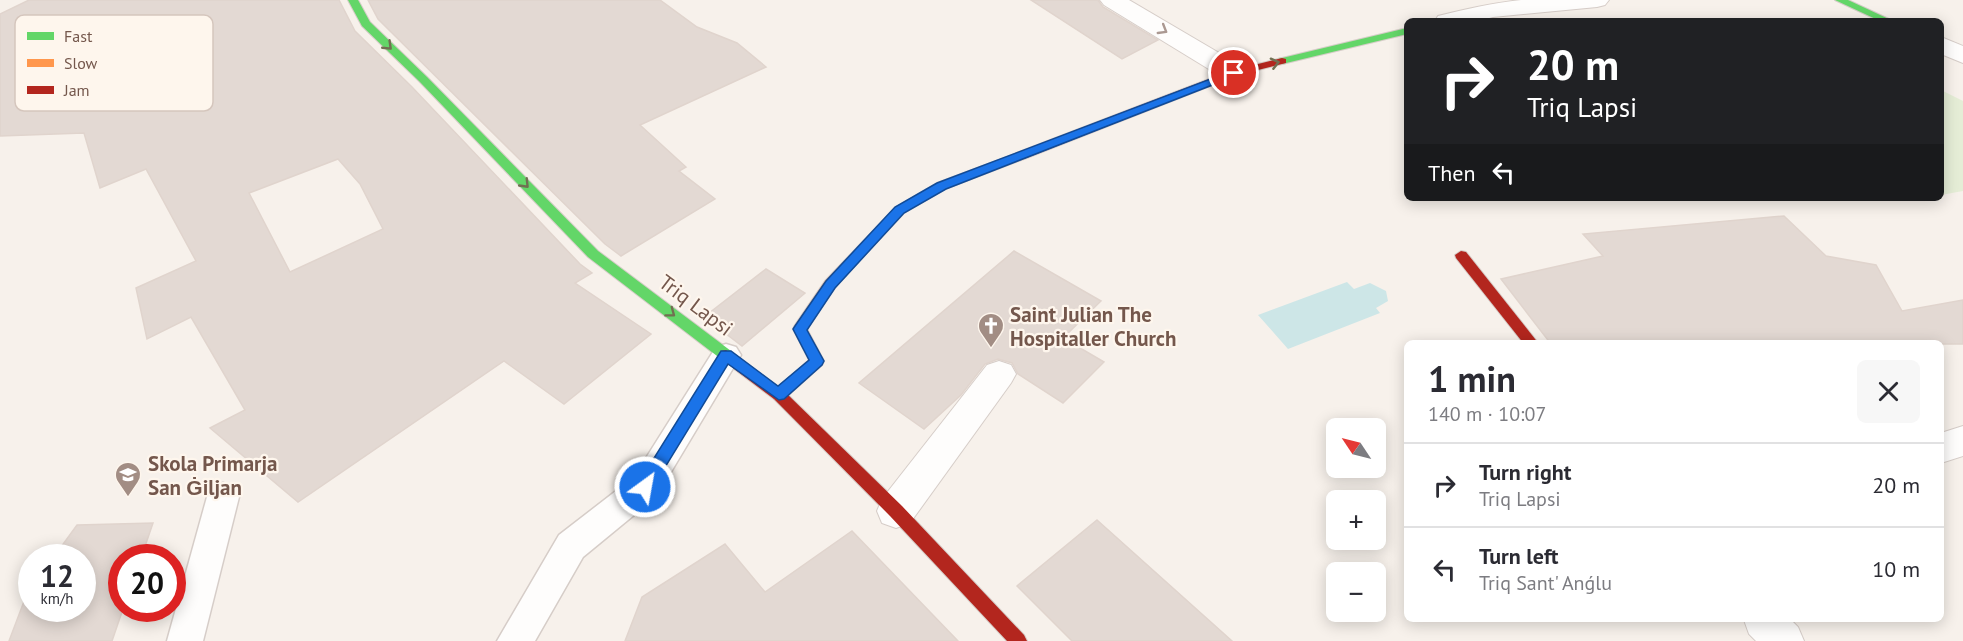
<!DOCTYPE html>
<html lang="en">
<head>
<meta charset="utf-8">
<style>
	:root { --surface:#fff; --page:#f7f7f7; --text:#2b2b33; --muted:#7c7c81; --line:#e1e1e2 }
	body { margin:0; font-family:"PT Sans",sans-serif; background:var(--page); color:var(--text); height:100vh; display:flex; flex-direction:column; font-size:22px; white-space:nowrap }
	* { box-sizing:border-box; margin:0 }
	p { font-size:20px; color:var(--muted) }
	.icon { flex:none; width:33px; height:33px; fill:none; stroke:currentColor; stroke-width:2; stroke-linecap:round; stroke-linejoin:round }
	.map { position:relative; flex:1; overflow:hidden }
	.panel { position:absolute; left:1404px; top:340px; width:540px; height:282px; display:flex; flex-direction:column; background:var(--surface); border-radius:9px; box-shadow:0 3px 15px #0003 }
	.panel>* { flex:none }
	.top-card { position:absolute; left:1404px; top:18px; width:540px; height:183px; border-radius:9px; box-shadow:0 3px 15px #0003; background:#202124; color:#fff; overflow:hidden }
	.needle { width:39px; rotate:305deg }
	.controls { position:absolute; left:1326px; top:418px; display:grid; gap:12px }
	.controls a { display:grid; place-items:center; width:60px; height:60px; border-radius:9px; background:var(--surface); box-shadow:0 3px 15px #0003; font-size:30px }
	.speed { position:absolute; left:18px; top:544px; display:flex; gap:12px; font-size:30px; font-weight:700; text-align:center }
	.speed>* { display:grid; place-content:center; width:78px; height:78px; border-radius:50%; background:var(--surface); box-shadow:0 3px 15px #0003; line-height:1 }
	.speed small { font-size:15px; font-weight:400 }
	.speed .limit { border:9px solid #d22; background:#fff; color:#111 }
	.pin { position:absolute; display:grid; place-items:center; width:51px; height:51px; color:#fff; margin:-26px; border:3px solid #fff; border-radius:50%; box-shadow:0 2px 6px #0007 }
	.me { position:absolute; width:66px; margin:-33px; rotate:32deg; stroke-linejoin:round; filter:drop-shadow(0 0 4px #0008) }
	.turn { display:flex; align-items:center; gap:21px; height:126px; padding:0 24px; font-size:27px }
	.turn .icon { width:78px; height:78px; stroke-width:2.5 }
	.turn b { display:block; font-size:42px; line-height:51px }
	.then { display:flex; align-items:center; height:57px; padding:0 24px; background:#0003; gap:12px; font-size:22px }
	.round { display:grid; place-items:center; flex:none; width:63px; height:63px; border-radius:9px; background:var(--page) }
	.summary { display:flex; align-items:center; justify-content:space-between; height:102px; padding:0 24px }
	h1 { font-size:36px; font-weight:800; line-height:45px }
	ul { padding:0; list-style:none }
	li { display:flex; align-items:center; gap:18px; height:84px; padding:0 24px; border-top:2px solid var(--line) }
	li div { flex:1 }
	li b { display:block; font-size:22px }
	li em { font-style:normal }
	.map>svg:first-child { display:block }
	.green { fill:#e5edd6 }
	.water { fill:#cde6e7 }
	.building { fill:#e3d9d3; stroke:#e0d4cd; stroke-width:1.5; fill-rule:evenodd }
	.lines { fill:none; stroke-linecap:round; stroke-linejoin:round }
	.lane-casing { stroke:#d6cdc8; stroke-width:3 }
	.street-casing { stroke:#d6cdc8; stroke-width:2 }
	.fast-casing { stroke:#d6cdc8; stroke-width:2 }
	.slow-casing { stroke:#d6cdc8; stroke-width:2 }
	.jam-casing { stroke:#d6cdc8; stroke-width:2 }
	.lane { fill:#fefdfc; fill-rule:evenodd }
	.street { fill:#fefdfc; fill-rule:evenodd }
	.fast { fill:#63d668; fill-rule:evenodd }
	.slow { fill:#ff974d; fill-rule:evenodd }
	.jam { fill:#b3261e; fill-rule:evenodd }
	.oneway { stroke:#ab9992 }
	.oneway2 { stroke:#717052 }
	.route { fill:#1a73e8; stroke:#114b97; stroke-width:1.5 }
	.labels { text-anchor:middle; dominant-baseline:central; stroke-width:4.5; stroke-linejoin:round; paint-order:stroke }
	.street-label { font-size:21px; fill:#74574c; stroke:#fef6ed }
	.poi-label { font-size:21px; font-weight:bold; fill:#74574c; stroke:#fef6ed; text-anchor:start }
	.key { fill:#fef6ed; stroke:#d5c6bd; stroke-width:1.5 }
	.key-label { font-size:16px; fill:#74574c }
</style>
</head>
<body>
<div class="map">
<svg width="1963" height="641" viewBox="0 0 1963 641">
	<rect width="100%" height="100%" fill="#f7f1eb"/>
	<!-- green -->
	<polygon class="green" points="1941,90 1963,101 1963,191 1941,195"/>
	<!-- water -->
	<polygon class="water" points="1347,282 1354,289 1370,283 1386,291 1388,301 1376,308 1380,313 1288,349 1258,315"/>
	<!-- building -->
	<g class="building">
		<path d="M29,0H339L355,31L412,87L580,264L592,273L575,283L651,334L564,404L504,361L298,502L210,428L245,410L191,317L147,339L136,288L196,261L146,169L100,188L84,133L0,136V14ZM338,159L360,184L383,229L290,272L249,193Z"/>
		<polygon points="368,0 660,0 697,27 737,43 766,67 640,125 686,167 679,171 715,199 621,256 605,244 378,19"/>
		<polygon points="1031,0 1098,0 1103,7 1158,40 1122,59"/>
		<polygon points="1784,216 1826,256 1876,265 1902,311 1963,300 1963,344 1551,344 1501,279 1603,256 1583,234"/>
		<polygon points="1014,251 1101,301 1063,338 1104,362 1063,403 1018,374 1012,363 998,359 985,364 961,395 924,429 859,383"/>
		<polygon points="766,269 805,293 742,346 704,317"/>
		<polygon points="1097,520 1232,641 1072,641 1017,586"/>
		<polygon points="153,523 141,558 122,558 123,609 112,641 9,641 26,596 32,588 32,609 82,609 82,558 53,558 77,525"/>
		<polygon points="852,531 958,641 625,641 642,597 725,544 765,592"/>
	</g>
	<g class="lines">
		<defs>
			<g id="lane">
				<polygon points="726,344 736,347 741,355 656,497 583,557 535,641 497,641 559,535 634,477 716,347"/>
				<polygon points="223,483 235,487 239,497 203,641 167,641 207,497 211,487"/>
			</g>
			<g id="street">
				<polygon points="1100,0 1129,0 1243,67 1247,73 1243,79 1234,81 1225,79 1104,5"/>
				<path d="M1521,0H1609L1605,5L1597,7L1493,17L1478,21H1435L1438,16C1466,9 1493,3 1521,0Z"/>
				<polygon points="1941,37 1963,46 1963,63 1941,54"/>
				<polygon points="999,361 1011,365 1016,374 1011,383 910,523 896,528 882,523 877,511 882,499 987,365"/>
				<polygon points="1963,426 1963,456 1941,463 1941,433"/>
				<polygon points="1744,620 1791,620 1798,627 1804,641 1756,641 1749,634"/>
			</g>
			<g id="fast">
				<polygon points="348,0 358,0 370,22 427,77 598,251 731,351 733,355 731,359 721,359 588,257 419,81 362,26"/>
				<polygon points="1835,0 1848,0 1893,21 1880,21"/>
				<polygon points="1407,28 1407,34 1282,64 1277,61 1278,59"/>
			</g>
			<polygon id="slow" points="1020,152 1026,156 1024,159 945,189 904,213 835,287 807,329 824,361 822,365 784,399 774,399 772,395 774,391 809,360 793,329 795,325 825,281 896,207 937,183"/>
			<g id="jam">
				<polygon points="1282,58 1286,59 1286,63 1238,75 1024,159 1016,159 1014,156 1016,153 1230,71"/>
				<polygon points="1461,251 1466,252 1539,344 1524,344 1456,258 1455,255"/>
				<polygon points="726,350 784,391 902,506 1024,635 1027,641 1007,641 890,516 774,399 721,359 719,355 721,351"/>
			</g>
		</defs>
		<!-- lane casing -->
		<use href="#lane" class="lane-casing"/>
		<!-- street casing -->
		<use href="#street" class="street-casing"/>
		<!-- fast casing -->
		<use href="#fast" class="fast-casing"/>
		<!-- slow casing -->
		<use href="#slow" class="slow-casing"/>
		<!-- jam casing -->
		<use href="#jam" class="jam-casing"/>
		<!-- lane -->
		<use href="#lane" class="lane"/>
		<!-- street -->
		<use href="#street" class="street"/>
		<!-- fast -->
		<use href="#fast" class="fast"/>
		<!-- slow -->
		<use href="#slow" class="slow"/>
		<!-- jam -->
		<use href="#jam" class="jam"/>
	</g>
	<!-- one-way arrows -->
	<defs><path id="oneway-chevron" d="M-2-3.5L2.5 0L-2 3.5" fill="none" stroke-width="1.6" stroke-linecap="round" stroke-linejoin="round" transform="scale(1.5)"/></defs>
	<use class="oneway" href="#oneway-chevron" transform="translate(1163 30) rotate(31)"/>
	<g class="oneway2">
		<use href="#oneway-chevron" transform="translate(388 46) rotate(44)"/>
		<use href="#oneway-chevron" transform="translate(1275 63) rotate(-14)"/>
		<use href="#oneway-chevron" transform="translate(525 184) rotate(46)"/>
		<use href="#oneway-chevron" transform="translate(671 313) rotate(37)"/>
	</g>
	<!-- route -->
	<polygon class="route" points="1234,70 1240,73 1238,75 946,189 904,213 835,288 807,330 824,361 822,365 784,399 779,400 728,364 650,492 645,494 639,492 637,487 639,482 721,351 731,351 778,386 809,360 793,329 795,326 826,281 895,207 937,183"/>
	<!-- icons -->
	<defs>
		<symbol id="church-pin" viewBox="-11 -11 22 30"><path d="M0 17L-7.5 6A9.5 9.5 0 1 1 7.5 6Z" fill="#a28d84" stroke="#fef6ed"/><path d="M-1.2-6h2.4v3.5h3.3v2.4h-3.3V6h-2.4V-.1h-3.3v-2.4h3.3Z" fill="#fff"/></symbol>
		<symbol id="school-pin" viewBox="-11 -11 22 30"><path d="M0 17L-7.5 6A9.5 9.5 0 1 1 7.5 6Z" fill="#a28d84" stroke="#fef6ed"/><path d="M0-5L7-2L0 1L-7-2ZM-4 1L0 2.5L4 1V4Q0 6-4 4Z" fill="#fff"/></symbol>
	</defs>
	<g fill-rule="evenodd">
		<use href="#church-pin" x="976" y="311" width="30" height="40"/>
		<use href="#school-pin" x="113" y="460" width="30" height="40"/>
	</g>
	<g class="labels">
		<!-- street labels -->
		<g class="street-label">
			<text transform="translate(696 305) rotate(37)">Triq Lapsi</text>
		</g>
		<!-- poi labels -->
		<g class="poi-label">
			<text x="1010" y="314">Saint Julian The<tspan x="1010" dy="24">Hospitaller Church</tspan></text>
			<text x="148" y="463">Skola Primarja<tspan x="148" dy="24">San Ġiljan</tspan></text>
		</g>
	</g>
	<!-- legend -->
	<rect x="15" y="15" width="198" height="96" rx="9" class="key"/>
	<rect x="27" y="32" width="27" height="8" fill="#63d668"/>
	<rect x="27" y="59" width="27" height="8" fill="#ff974d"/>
	<rect x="27" y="86" width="27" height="8" fill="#b3261e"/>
	<g class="key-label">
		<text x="64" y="42">Fast</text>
		<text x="64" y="69">Slow</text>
		<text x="64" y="96">Jam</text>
	</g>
</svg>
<div class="controls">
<a><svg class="needle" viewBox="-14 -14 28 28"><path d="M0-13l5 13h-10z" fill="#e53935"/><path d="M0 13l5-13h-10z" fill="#7c7c81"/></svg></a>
<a>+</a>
<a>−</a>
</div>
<div class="speed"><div>12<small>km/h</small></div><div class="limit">20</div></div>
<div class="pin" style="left:1234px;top:73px;background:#d93025"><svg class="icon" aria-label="arrive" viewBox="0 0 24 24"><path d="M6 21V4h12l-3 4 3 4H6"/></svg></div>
<svg class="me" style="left:645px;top:487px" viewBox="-20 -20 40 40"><circle r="17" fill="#1a73e8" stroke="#fff" stroke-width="3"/><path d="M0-11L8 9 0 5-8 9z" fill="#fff"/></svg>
<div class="top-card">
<div class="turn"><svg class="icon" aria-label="right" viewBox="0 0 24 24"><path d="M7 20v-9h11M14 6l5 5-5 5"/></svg><div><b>20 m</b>Triq Lapsi</div></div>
<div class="then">Then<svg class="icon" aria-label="left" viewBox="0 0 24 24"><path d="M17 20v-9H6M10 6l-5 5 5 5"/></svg></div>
</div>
<section class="panel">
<div class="summary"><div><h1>1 min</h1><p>140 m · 10:07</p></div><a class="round"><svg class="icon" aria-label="close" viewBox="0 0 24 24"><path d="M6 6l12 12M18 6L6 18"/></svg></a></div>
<ul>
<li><svg class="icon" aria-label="right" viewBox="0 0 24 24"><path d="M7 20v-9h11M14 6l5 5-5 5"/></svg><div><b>Turn right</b><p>Triq Lapsi</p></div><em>20 m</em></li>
<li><svg class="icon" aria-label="left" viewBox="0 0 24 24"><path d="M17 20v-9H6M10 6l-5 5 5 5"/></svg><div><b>Turn left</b><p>Triq Sant' Anǵlu</p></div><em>10 m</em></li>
</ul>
</section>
</div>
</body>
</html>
